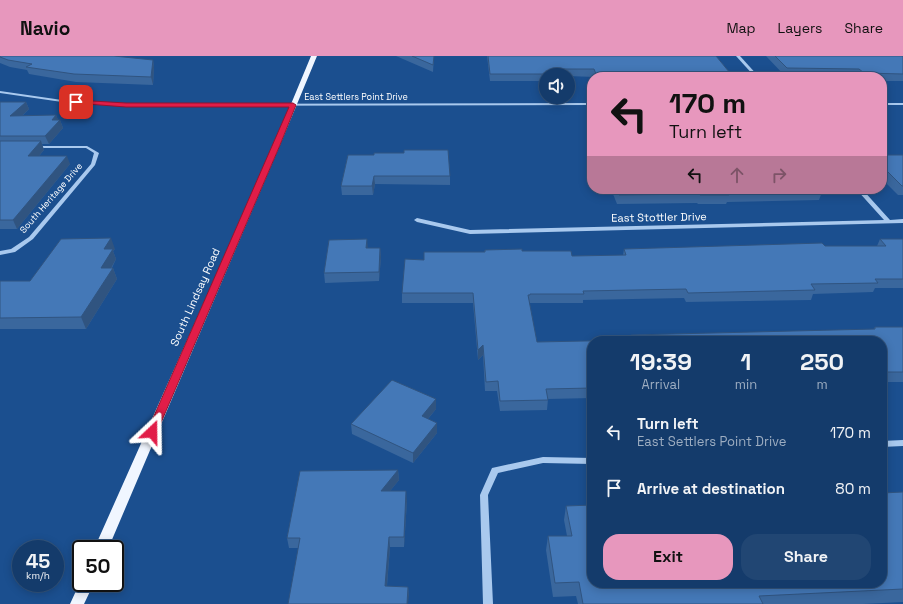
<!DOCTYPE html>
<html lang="en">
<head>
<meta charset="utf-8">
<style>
	:root { --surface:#143b6b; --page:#214673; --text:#f1f3f6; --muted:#9dadc1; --line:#33557e; --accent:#e797bd }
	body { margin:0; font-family:"Space Grotesk",sans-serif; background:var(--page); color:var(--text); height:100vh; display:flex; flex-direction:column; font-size:15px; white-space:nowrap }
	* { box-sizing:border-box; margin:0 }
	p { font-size:13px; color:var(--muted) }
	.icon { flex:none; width:22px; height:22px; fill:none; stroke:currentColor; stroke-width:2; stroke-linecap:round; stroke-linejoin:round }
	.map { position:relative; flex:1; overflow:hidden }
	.sheet { position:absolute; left:587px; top:280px; width:300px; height:252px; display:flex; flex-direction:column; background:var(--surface); border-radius:16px; box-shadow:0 2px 10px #0003,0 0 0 1px var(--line) }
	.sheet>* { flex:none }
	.banner { position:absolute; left:587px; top:16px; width:300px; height:122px; border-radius:16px; box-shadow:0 2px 10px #0003,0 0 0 1px var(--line); background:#e797bd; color:#111; overflow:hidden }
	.buttons { position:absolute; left:539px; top:12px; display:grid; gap:8px }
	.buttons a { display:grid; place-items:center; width:36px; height:36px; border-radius:50%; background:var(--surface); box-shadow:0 2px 10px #0003,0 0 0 1px var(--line); font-size:20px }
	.speed { position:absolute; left:12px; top:484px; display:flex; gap:8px; font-size:20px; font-weight:700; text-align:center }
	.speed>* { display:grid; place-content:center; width:52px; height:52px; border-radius:50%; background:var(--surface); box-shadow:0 2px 10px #0003,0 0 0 1px var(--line); line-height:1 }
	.speed small { font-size:10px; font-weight:400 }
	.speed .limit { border:2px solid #111; border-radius:6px; background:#fff; color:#111 }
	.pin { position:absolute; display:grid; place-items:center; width:34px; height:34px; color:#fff; margin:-17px; border-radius:8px; box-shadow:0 2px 6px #0006 }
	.me { position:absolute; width:44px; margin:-22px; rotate:23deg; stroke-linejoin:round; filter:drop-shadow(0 0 3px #0008) }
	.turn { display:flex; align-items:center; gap:14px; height:84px; padding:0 16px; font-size:18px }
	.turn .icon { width:52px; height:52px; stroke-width:2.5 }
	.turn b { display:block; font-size:28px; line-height:34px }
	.lanes { display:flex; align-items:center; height:38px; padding:0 16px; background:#0003; justify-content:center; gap:20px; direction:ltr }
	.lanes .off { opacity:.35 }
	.eta { display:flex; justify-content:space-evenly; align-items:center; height:68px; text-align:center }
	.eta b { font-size:24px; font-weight:700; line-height:28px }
	.button { display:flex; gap:8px; margin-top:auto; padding:8px 16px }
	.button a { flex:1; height:46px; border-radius:16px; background:var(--accent); color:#111; font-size:16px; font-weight:700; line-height:46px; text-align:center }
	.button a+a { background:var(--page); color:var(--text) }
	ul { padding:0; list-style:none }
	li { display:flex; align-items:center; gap:12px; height:56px; padding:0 16px }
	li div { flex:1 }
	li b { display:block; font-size:15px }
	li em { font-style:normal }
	header { display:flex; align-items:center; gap:24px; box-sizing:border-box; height:56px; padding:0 20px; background:var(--accent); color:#111 }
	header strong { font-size:19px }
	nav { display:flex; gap:22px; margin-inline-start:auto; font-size:14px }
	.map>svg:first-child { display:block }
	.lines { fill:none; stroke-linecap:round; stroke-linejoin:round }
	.minor { fill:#a9c9ee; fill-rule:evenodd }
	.major { fill:#f0f6ff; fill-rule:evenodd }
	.wall { fill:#3a679d }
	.shaded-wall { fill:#305480 }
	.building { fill:#4478b7; stroke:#305480 }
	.route { fill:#e11d48; stroke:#92132f }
	.labels { text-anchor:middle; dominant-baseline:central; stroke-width:3; stroke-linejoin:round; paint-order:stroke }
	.far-street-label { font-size:9px; fill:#fff; stroke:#1b4f8f }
	.street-label { font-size:11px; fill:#fff; stroke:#1b4f8f }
</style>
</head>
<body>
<header>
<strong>Navio</strong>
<nav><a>Map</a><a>Layers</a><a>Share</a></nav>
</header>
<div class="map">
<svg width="903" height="548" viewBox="0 0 903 548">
	<rect width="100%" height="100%" fill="#1b4f8f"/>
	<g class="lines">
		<!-- minor -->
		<g class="minor">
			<polygon points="736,0 740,0 759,21 755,21"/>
			<polygon points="0,35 62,44 126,48 592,47 592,49 126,50 62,46 0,37"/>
			<rect x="882" y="47" width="21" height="2"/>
			<polygon points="32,90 87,90 99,97 95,109 33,183 15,196 0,199 0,195 11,193 29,181 91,108 94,97 86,92 34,92 32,91"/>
			<polygon points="856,133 862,133 890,164 903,163 903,167 470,178 417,166 414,164 417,162 470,174 884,164"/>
			<polygon points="903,384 903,390 882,391 882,385"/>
			<polygon points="543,401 592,402 592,408 543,407 498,417 488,439 493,548 483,548 480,439 492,412"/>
		</g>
		<!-- major -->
		<g class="major">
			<polygon points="311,0 317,0 280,89 108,493 94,493 274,89"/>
			<polygon points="81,524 81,527 94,527 84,548 70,548"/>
		</g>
	</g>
	<!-- wall -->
	<g class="wall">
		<polygon points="0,0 153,4 154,11 153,29 76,26 29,18 27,14 10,11 0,7"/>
		<polygon points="396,0 434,0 433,16"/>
		<polygon points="487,0 716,0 730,17 729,21 594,21 568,20 568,19 546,19 546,25 490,25"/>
		<polygon points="766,0 903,0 903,25 882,25 882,21 785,20"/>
		<polygon points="0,46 26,46 29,53 22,60 56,59 58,64 60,64 63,72 49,88 42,88 44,94 39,100 70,108 17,173 0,173"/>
		<polygon points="348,99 450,120 450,129 375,128 373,139 342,139 341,130"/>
		<polygon points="883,99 903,99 903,139 898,139 882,123 882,100"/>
		<polygon points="611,133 820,133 822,136 819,144 727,146 726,148 698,148 697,147 617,148"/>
		<polygon points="880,183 903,183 903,232 875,232 873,236 813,238 811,244 686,246 684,242 583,244 583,247 530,247 529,248 537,286 630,284 631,279 873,274 875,271 903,271 903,326 882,326 882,285 592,285 592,342 548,343 547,354 500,355 497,335 485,335 483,299 478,304 473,247 402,247 402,237 424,204 484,196 485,194 522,195 572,200 623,199 624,193 825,190 877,190"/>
		<polygon points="368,192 380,192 381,201 379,225 325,227 324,217"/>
		<polygon points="115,193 113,195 116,203 112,212 113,212 117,223 86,273 0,273 0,225 30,225"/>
		<polygon points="436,353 428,363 437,367 437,377 413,407 352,378 351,368"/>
		<polygon points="398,414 399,424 390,435 407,445 404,491 390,491 387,530 408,531 409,540 299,492 289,492 287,482"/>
		<polygon points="903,436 903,546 863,548 578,548 576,540 553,541 546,494 548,480 567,480 564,464 566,450 592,527"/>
	</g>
	<!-- shaded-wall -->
	<g class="shaded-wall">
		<polygon points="153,4 154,11 153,29 151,21"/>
		<polygon points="26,46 29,53 13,68 10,60"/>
		<polygon points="56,59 59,65 60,64 63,72 49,88 45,80 52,64"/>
		<polygon points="41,85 44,94 31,109 28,100"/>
		<polygon points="67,100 70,108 17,173 13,164"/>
		<polygon points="374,120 375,128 373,139 372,130"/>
		<polygon points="111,182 115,193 113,195 116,203 105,223 101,212 104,193"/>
		<polygon points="367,183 368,192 367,201 366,192"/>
		<polygon points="380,192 381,201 379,225 379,216"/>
		<polygon points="113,212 117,223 86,273 81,261"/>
		<polygon points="483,289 483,299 478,304 478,294"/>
		<polygon points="436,343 436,353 422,370 422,360"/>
		<polygon points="437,367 437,377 413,407 413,397"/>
		<polygon points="398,414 399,424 382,445 381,435"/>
		<polygon points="406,435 407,445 404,491 404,481"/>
		<polygon points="389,481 390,491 386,540 385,530"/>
		<polygon points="408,531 409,540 408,548 407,548"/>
	</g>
	<!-- building -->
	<g class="building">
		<polygon points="0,0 114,0 153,4 151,21 74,18 26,11 32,8 8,4 0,1"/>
		<polygon points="412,0 434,0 433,9"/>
		<polygon points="488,0 716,0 730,17 596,18 594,13 552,13 553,18 490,18"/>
		<polygon points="775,0 903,0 903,18 864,17 859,13 787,12"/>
		<polygon points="0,46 26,46 10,60 56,59 52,64 60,64 45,80 0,80"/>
		<polygon points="0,85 41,85 28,100 67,100 13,164 0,164"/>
		<polygon points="404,94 448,94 450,120 374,120 372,130 341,130 348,99 374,99 374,97 404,97"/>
		<polygon points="883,99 903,99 903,130 902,130 882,110 882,100 885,100"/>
		<polygon points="616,133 820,133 822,136 728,137 729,139 700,139 700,138 619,139"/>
		<polygon points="111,182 104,193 113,193 101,212 113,212 81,261 0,262 0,225 30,225 61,183"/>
		<polygon points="367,183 366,192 380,192 379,216 324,217 329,184"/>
		<polygon points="880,183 903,183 903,223 875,223 878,227 811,228 815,234 688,237 686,233 583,235 584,238 530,238 530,239 528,239 537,286 632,284 631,279 875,273 875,271 903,271 903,316 882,316 882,285 592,285 592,332 546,333 548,344 500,345 498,325 486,326 483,289 478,294 473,237 402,237 405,203 424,204 424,196 485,196 485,194 522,193 522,195 571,195 572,200 626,199 624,193 822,187 825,190 886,190"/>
		<polygon points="392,324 436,343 422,360 437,367 413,397 351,368"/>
		<polygon points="398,414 381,435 406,435 404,481 389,481 385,530 408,531 407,548 288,548 300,482 287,482 300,415"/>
		<polygon points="903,436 903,533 759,540 763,548 583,548 579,526 555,527 548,480 572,480 566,450 592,449 592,527 882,527 882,437"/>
	</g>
	<!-- route -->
	<polygon class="route" points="76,44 126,47 293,47 296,49 280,89 157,376 156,379 148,379 147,376 289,51 126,51 74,47 74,45"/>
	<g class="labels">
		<!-- far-street labels -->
		<g class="far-street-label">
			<text x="356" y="41">East Settlers Point Drive</text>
			<text transform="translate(51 142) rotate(-49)">South Heritage Drive</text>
		</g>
		<!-- street labels -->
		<g class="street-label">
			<text transform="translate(659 161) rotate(-1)">East Stottler Drive</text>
			<text transform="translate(195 241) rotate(-66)">South Lindsay Road</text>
		</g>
	</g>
</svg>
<div class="buttons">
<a><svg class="icon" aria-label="sound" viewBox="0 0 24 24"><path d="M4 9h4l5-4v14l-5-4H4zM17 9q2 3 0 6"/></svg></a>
</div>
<div class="speed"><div>45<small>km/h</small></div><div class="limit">50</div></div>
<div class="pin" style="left:76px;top:46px;background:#d93025"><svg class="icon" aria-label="arrive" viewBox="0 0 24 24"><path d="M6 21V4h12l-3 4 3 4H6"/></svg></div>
<svg class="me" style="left:152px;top:376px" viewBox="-20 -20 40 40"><path d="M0-17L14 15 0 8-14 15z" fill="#e11d48" stroke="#fff" stroke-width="4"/></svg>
<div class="banner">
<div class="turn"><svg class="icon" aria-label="left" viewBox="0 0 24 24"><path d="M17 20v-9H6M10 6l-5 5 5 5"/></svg><div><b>170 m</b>Turn left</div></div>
<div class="lanes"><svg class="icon" aria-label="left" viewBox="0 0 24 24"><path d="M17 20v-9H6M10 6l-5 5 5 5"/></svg><svg class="icon off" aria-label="ahead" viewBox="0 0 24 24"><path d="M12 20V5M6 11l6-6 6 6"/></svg><svg class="icon off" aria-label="right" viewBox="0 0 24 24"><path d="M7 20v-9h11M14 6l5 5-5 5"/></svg></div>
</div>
<section class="sheet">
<div class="eta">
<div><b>19:39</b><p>Arrival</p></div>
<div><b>1</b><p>min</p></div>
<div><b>250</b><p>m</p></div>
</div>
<ul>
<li><svg class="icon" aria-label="left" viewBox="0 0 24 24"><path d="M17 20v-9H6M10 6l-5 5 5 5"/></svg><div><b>Turn left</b><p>East Settlers Point Drive</p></div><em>170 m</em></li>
<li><svg class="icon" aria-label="arrive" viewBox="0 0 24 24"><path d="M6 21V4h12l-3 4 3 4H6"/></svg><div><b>Arrive at destination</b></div><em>80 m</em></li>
</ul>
<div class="button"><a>Exit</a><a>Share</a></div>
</section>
</div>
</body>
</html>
